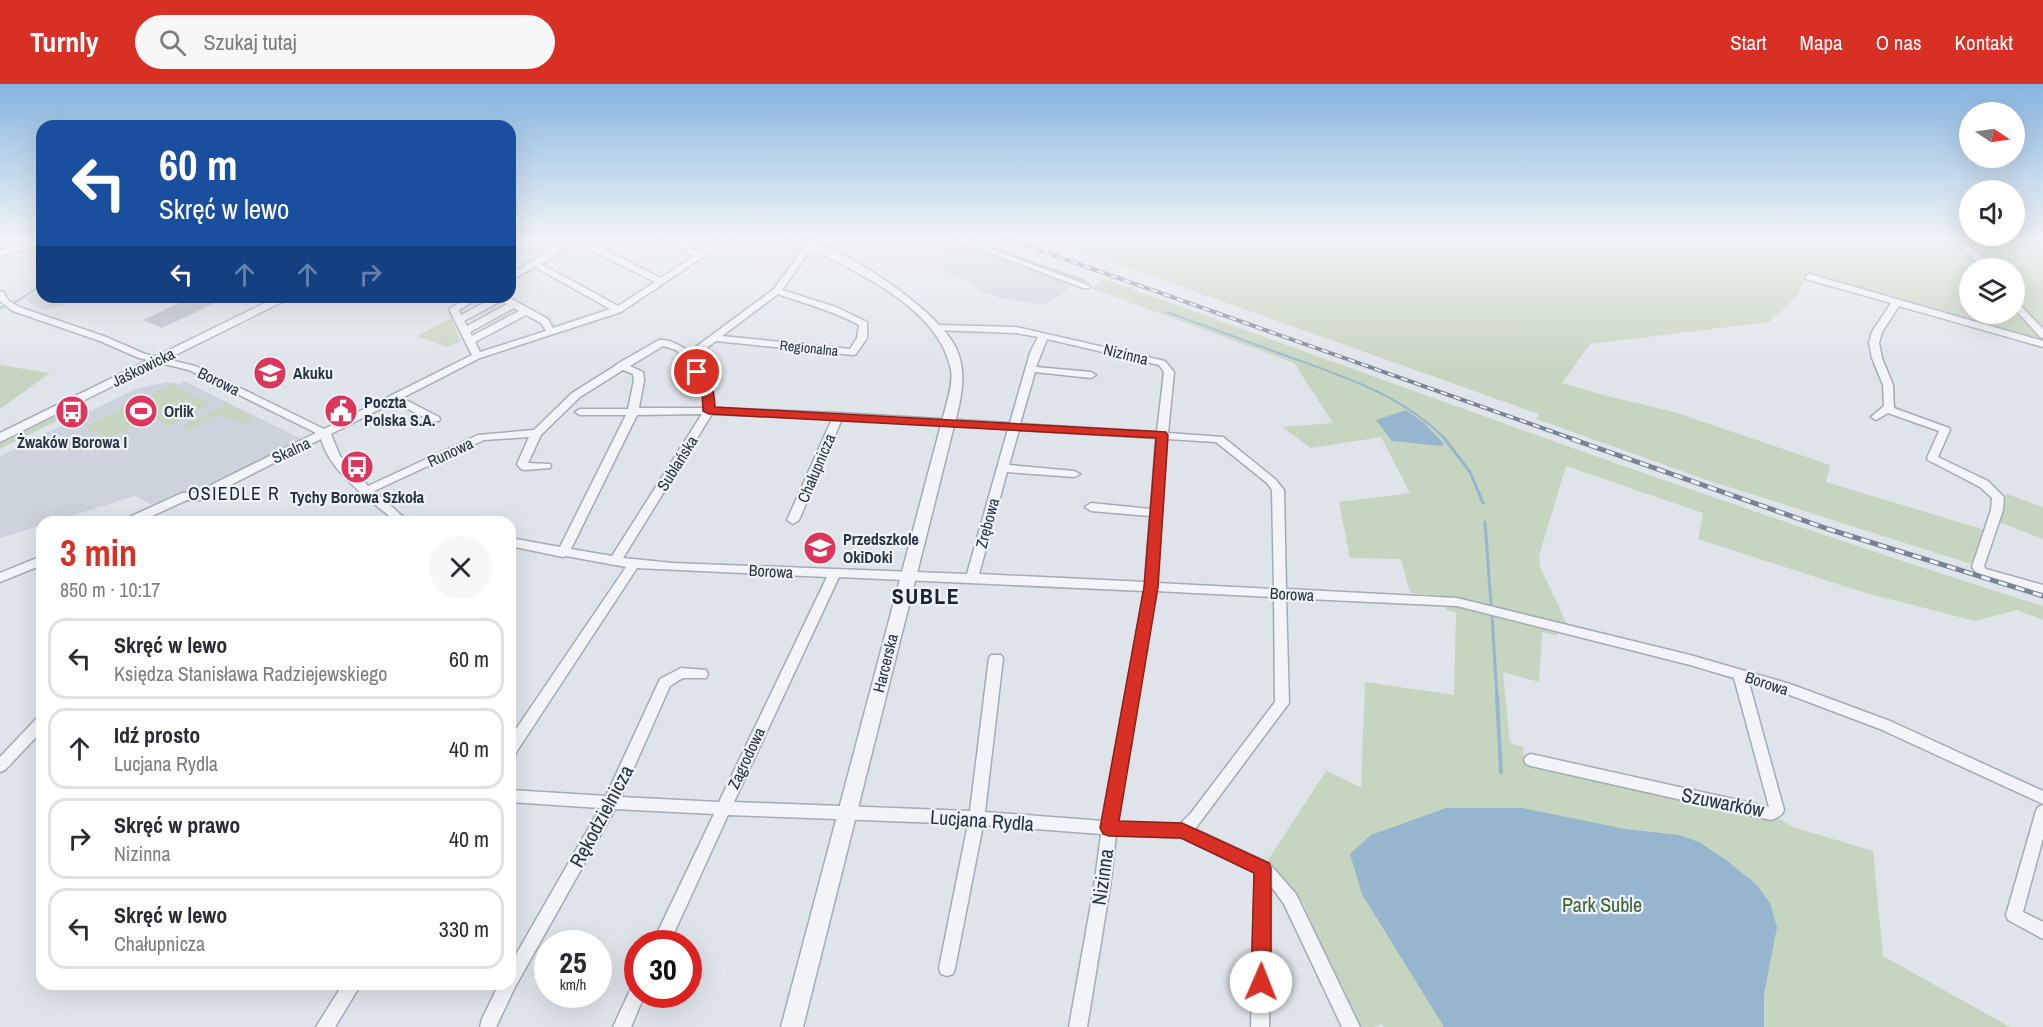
<!DOCTYPE html>
<html lang="pl">
<head>
<meta charset="utf-8">
<style>
	:root { --surface:#fff; --page:#f7f7f7; --text:#2b2b33; --muted:#7c7c81; --line:#e1e1e2; --accent:#d93025 }
	body { margin:0; font-family:"Archivo Narrow",sans-serif; background:var(--page); color:var(--text); height:100vh; display:flex; flex-direction:column; font-size:22px; white-space:nowrap }
	* { box-sizing:border-box; margin:0 }
	p { font-size:20px; color:var(--muted) }
	.icon { flex:none; width:33px; height:33px; fill:none; stroke:currentColor; stroke-width:2; stroke-linecap:round; stroke-linejoin:round }
	.map { position:relative; flex:1; overflow:hidden }
	.details { position:absolute; left:36px; top:432px; width:480px; height:474px; display:flex; flex-direction:column; background:var(--surface); border-radius:18px; box-shadow:0 6px 24px #0002 }
	.details>* { flex:none }
	.guide { position:absolute; left:36px; top:36px; width:480px; height:183px; border-radius:18px; box-shadow:0 6px 24px #0002; background:#1a4fa0; color:#fff; overflow:hidden }
	.needle { width:39px; rotate:103deg }
	.buttons { position:absolute; left:1959px; top:18px; display:grid; gap:12px }
	.buttons a { display:grid; place-items:center; width:66px; height:66px; border-radius:50%; background:var(--surface); box-shadow:0 6px 24px #0002; font-size:30px }
	.speed { position:absolute; left:534px; top:846px; display:flex; gap:12px; font-size:30px; font-weight:700; text-align:center }
	.speed>* { display:grid; place-content:center; width:78px; height:78px; border-radius:50%; background:var(--surface); box-shadow:0 6px 24px #0002; line-height:1 }
	.speed small { font-size:15px; font-weight:400 }
	.speed .limit { border:9px solid #d22; background:#fff; color:#111 }
	.pin { position:absolute; display:grid; place-items:center; width:51px; height:51px; color:#fff; margin:-26px; border:3px solid #fff; border-radius:50%; box-shadow:0 2px 6px #0007 }
	.me { position:absolute; width:66px; margin:-33px; rotate:1deg; stroke-linejoin:round; filter:drop-shadow(0 0 4px #0008) }
	.turn { display:flex; align-items:center; gap:21px; height:126px; padding:0 24px; font-size:27px }
	.turn .icon { width:78px; height:78px; stroke-width:2.5 }
	.turn b { display:block; font-size:42px; line-height:51px }
	.lanes { display:flex; align-items:center; height:57px; padding:0 24px; background:#0003; justify-content:center; gap:30px; direction:ltr }
	.lanes .off { opacity:.35 }
	.round { display:grid; place-items:center; flex:none; width:63px; height:63px; border-radius:32px; background:var(--page) }
	.headline { display:flex; align-items:center; justify-content:space-between; height:102px; padding:0 24px }
	h1 { font-size:36px; font-weight:700; line-height:45px; color:var(--accent) }
	ul { padding:0; list-style:none }
	li { display:flex; align-items:center; gap:18px; height:81px; margin:0 12px 9px; padding:0 12px; border:3px solid var(--line); border-radius:18px }
	li div { flex:1 }
	li b { display:block; font-size:22px }
	li em { font-style:normal }
	header { display:flex; align-items:center; gap:36px; box-sizing:border-box; height:84px; padding:0 30px; background:var(--accent); color:#fff }
	header strong { font-size:28px }
	nav { display:flex; gap:33px; margin-inline-start:auto; font-size:21px }
	.search { width:420px; height:54px; background:var(--page); display:flex; align-items:center; gap:15px; box-sizing:border-box; padding:0 21px; border-radius:33px; color:var(--muted); font-size:22px }
	.map>svg:first-child { display:block }
	.built { fill:#ccd3dc }
	.green { fill:#c6d5bf; fill-rule:evenodd }
	.water { fill:#96b5ce }
	.lines { fill:none; stroke-linecap:round; stroke-linejoin:round }
	.stream-far2 { stroke:#96b5ce; stroke-width:2 }
	.stream-far1 { stroke:#96b5ce; stroke-width:3 }
	.stream { stroke:#96b5ce; stroke-width:4 }
	.building { fill:#b5bdc8 }
	.minor-casing { stroke:#a4abb5; stroke-width:3 }
	.tertiary-casing { stroke:#a4abb5; stroke-width:3 }
	.minor { fill:#f2f4f8; fill-rule:evenodd }
	.tertiary { fill:#f2f4f8; fill-rule:evenodd }
	.rail-far1-casing { stroke:#768495; stroke-width:4 }
	.rail-casing { stroke:#768495; stroke-width:5 }
	.rail-far1 { stroke:#eef3f7; stroke-width:2; stroke-dasharray:7; stroke-linecap:butt }
	.rail { stroke:#eef3f7; stroke-width:3; stroke-dasharray:9; stroke-linecap:butt }
	.route { fill:#d93025; stroke:#8d1f18; stroke-width:1.5 }
	.labels { text-anchor:middle; dominant-baseline:central; stroke-width:4.5; stroke-linejoin:round; paint-order:stroke }
	.far-street-label { font-size:14px; fill:#263343; stroke:#eef3f7 }
	.street-label { font-size:16px; fill:#263343; stroke:#eef3f7 }
	.poi-label { font-size:16px; font-weight:bold; fill:#263343; stroke:#eef3f7; text-anchor:start }
	.neighbourhood-label { font-size:18px; letter-spacing:1.5px; fill:#182333; stroke:#eef3f7 }
	.near-street-label { font-size:20px; fill:#263343; stroke:#eef3f7 }
	.near-park-label { font-size:20px; fill:#3e6032; stroke:#eef3f7 }
	.district-label { font-size:22px; font-weight:bold; letter-spacing:1.5px; fill:#182333; stroke:#eef3f7 }
</style>
</head>
<body>
<header>
<strong>Turnly</strong>
<div class="search"><svg class="icon" aria-label="search" viewBox="0 0 24 24"><circle cx="10" cy="10" r="6"/><path d="M15 15l6 6"/></svg>Szukaj tutaj</div>
<nav><a>Start</a><a>Mapa</a><a>O nas</a><a>Kontakt</a></nav>
</header>
<div class="map">
<svg width="2043" height="943" viewBox="0 0 2043 943">
	<rect width="100%" height="100%" fill="#dfe4ea"/>
	<!-- built -->
	<g class="built">
		<polygon points="873,154 955,154 1076,199 1046,221 999,214 978,207 973,200 943,187 950,165 890,160"/>
		<polygon points="42,205 42,213 88,213 67,218 62,222 43,226 26,216"/>
		<polygon points="184,297 304,356 196,406 184,408 154,422 135,412 51,438 42,438 42,441 0,454 0,372 135,305 168,298 180,300"/>
	</g>
	<!-- green -->
	<g class="green">
		<path d="M1044,154H2043V259L1808,192L1796,213L1769,238L1590,260L1562,299L1607,312L1674,328L1830,381L1826,398L1985,446L1971,480L1710,397L1536,335L1539,330ZM1970,184H2014V230H1970Z"/>
		<path d="M1104,195C1416,307 1726,423 2043,522V536L2017,526L1975,537L1862,508L1698,455L1703,429L1566,382L1539,472L1540,483L1567,540L1444,512L1410,509L1401,475L1350,474L1339,418L1410,409L1381,353L1311,364L1282,343L1333,339L1294,279L1091,204Z"/>
		<polygon points="451,234 461,257 446,263 417,252"/>
		<polygon points="0,281 50,289 0,325"/>
		<polygon points="173,300 195,312 108,355 86,342"/>
		<polygon points="197,313 211,320 168,342 154,334"/>
		<polygon points="226,320 254,334 242,341 219,330 188,346 182,343"/>
		<polygon points="64,329 69,331 0,365 0,357"/>
		<polygon points="2007,410 2043,423 2043,455 1998,438"/>
		<polygon points="1445,520 1463,523 1558,547 1557,552 1542,548 1539,598 1503,588 1510,659 1523,663 1524,675 1771,730 1793,743 1873,767 1883,872 2010,943 1384,943 1382,940 1373,943 1358,943 1303,819 1266,779 1326,687 1361,703 1365,598 1454,611 1456,528 1446,526"/>
	</g>
	<!-- water -->
	<g class="water">
		<polygon points="1406,326 1424,339 1444,360 1442,362 1392,357 1376,336"/>
		<polygon points="1446,724 1523,724 1625,745 1679,751 1699,758 1726,776 1756,800 1770,819 1777,843 1764,910 1764,943 1444,943 1362,810 1350,770 1371,751"/>
	</g>
	<g class="lines">
		<!-- stream-far2 -->
		<g class="stream-far2">
			<polyline points="963,154 1085,197"/>
			<polyline points="0,224 17,217 42,201"/>
			<path d="M1167,228C1206,242 1245,257 1284,271C1342,292 1403,311 1446,356"/>
		</g>
		<!-- stream-far1 -->
		<g class="stream-far1">
			<polyline points="1445,355 1470,388 1483,419"/>
			<polyline points="1485,438 1491,520"/>
			<polyline points="1492,532 1497,614"/>
		</g>
		<!-- stream -->
		<polyline class="stream" points="1497,612 1501,688"/>
	</g>
	<!-- building -->
	<g class="building">
		<polygon points="192,213 204,213 217,218 162,244 143,236"/>
		<polygon points="812,454 833,454 828,474 807,474"/>
	</g>
	<g class="lines">
		<defs>
			<g id="minor">
				<path d="M559,154H567C562,168 553,173 541,180L618,222L655,198L581,161V157H587L661,194L694,172L661,154H671L699,168L722,154H731L621,228L480,274L402,314L439,333L440,335L439,337H431L394,318L331,350L340,372L368,402L478,351L534,346L572,309L615,282L617,280L659,256C669,255 681,261 689,268L774,205L811,154H819L782,206L836,223L867,238V254L856,270L853,271L716,257L693,274L713,308L714,324L838,329L1010,339L1030,269L1038,253L1016,249L934,246V242L937,241L1016,243L1165,277L1174,288L1168,349L1223,353L1275,395L1284,406L1286,505L1457,514L1690,571L1790,600L1890,637L2043,707V720L1880,645L1782,608L1749,599L1784,726C1782,732 1777,734 1771,736L1531,682L1526,680L1524,676L1526,672L1531,670L1769,723L1734,594L1690,581L1457,522L1286,514L1289,619L1195,745L1269,779L1296,810L1360,943H1342L1284,820L1271,802L1269,943H1251L1255,788L1182,754L1116,751L1110,803L1087,943H1069L1094,803L1101,750L983,741L955,884L953,890L947,892L941,890L939,884L968,740L728,731L669,860H652L714,730L615,725L515,903L496,943H480L482,935L499,900H510V881L600,724L510,718V706L606,712L660,595L681,584L706,586L708,590L706,594H683L670,602L621,713L719,718L827,493L637,484L515,670L510,672V654L626,483L566,472L563,473L510,462V454L560,463L626,331H580L575,328L580,325H628L634,296L633,290L623,286L580,313L541,351L528,379L550,380L551,382L550,384L525,386L521,385L517,380L529,353L484,356L374,407L409,438H396C370,415 331,390 321,355L201,416H187L139,438H123L125,435L182,409H195L316,349L189,286L139,274L100,257L13,227L0,217V207L3,208L9,217L19,223L106,253L145,270L195,282L324,345L472,271L449,225L468,213H480L459,226L461,231L494,213H508L548,235L553,244L610,225L535,183L510,197V190L552,166ZM778,210C806,220 834,227 859,241L857,254L850,265L722,252ZM501,217L507,220L467,242L464,237ZM514,224L519,227L472,252L470,248ZM526,231L541,239L546,247L480,268L475,258ZM1047,255L1159,281L1164,288L1157,348L1020,340L1035,288L1091,294L1096,291L1091,288L1036,283ZM663,262L676,266L684,274L703,308L704,324H639L644,296L643,288L630,282ZM702,330L612,472L571,465L637,331ZM712,330L832,335L787,436L793,440L799,436L842,335L1008,345L967,490L673,479L623,474ZM1019,346L1156,354L1151,425L1091,419L1085,423L1091,427L1150,432L1145,498L979,490L1007,388L1074,393L1080,390L1074,387L1009,381ZM1167,355L1216,358L1267,399L1272,406L1274,505L1157,499ZM839,493L1144,507L1103,737L985,728L1003,574L1001,571H991L989,574L970,727L734,718ZM1156,507L1274,513L1275,618L1191,729L1180,740L1118,738Z"/>
				<polygon points="951,154 962,154 1090,202 1089,204 1083,204"/>
				<path d="M1948,154C1965,153 1982,171 1991,184H1983L1963,165Z"/>
				<polygon points="42,155 42,161 0,172 0,166"/>
				<polygon points="1809,190 2043,257 2043,263 1899,222 1882,248 1879,259 1882,274 1893,301 1894,324 1949,344 1950,346 1938,373 1988,397 2004,413 2003,426 1984,482 1986,485 2043,501 2043,509 1978,491 1972,483 1991,426 1992,414 1980,403 1928,376 1927,374 1939,347 1888,329 1876,336 1871,333 1884,322 1883,301 1872,274 1869,259 1872,248 1891,219 1806,195 1805,193"/>
				<polygon points="2014,215 2043,245 2043,254 2040,253 2014,224"/>
				<polygon points="42,472 42,481 0,498 0,489"/>
				<polygon points="42,632 42,647 5,686 0,688 0,673 37,634"/>
				<polygon points="2043,721 2043,754 2023,828 2043,838 2043,855 2008,836 2006,831 2036,727 2038,723"/>
				<polygon points="343,900 361,900 335,943 316,943"/>
				<polygon points="638,900 638,910 645,910 631,943 613,943 632,902"/>
			</g>
			<g id="tertiary">
				<path d="M788,154C829,151 938,225 956,264C965,284 963,301 959,322L803,943H781L946,322C949,311 953,297 951,286C941,232 877,198 833,176C819,169 799,164 788,154Z"/>
				<polygon points="277,213 292,213 0,358 0,349"/>
			</g>
		</defs>
		<!-- minor casing -->
		<use href="#minor" class="minor-casing"/>
		<!-- tertiary casing -->
		<use href="#tertiary" class="tertiary-casing"/>
		<!-- minor -->
		<use href="#minor" class="minor"/>
		<!-- tertiary -->
		<use href="#tertiary" class="tertiary"/>
		<defs>
			<polyline id="rail-far1" points="1005,154 1576,356"/>
			<polyline id="rail" points="1572,355 1828,445 2043,512"/>
		</defs>
		<!-- rail-far1 casing -->
		<use href="#rail-far1" class="rail-far1-casing"/>
		<!-- rail casing -->
		<use href="#rail" class="rail-casing"/>
		<!-- rail-far1 -->
		<use href="#rail-far1" class="rail-far1"/>
		<!-- rail -->
		<use href="#rail" class="rail"/>
	</g>
	<!-- sky -->
	<linearGradient id="sky" x2="0" y2="1"><stop stop-color="#87b4de"/><stop offset="0.54" stop-color="#f1f3f6"/><stop offset="1" stop-color="#f1f3f6" stop-opacity="0"/></linearGradient>
	<rect width="2043" height="286" fill="url(#sky)"/>
	<!-- route -->
	<path class="route" d="M697,285C712,290 714,309 715,323L1166,348L1168,351L1158,503L1119,737L1182,739L1269,779L1271,784V898L1268,904L1261,907L1254,904L1251,898L1254,789L1181,754L1109,752L1103,750L1100,744L1144,503L1156,354L709,330L703,327L702,308L691,288Z"/>
	<!-- icons -->
	<defs>
		<symbol id="school-disc" viewBox="-11 -11 22 22"><circle r="9.5" fill="#dc365c" stroke="#eef3f7"/><path d="M0-5L7-2L0 1L-7-2ZM-4 1L0 2.5L4 1V4Q0 6-4 4Z" fill="#fff"/></symbol>
		<symbol id="stadium-disc" viewBox="-11 -11 22 22"><circle r="9.5" fill="#dc365c" stroke="#eef3f7"/><path d="M0-5a6.5 5 0 1 0 0 10a6.5 5 0 1 0 0-10ZM-3.5-1.8h7v3.6h-7Z" fill="#fff"/></symbol>
		<symbol id="civic-disc" viewBox="-11 -11 22 22"><circle r="9.5" fill="#dc365c" stroke="#eef3f7"/><path d="M-.6-6.5H3V-4.5H.6V-3L4-1V1h2V6H-6V1h2V-1L-.6-3ZM-1.2 2.5V6h2.4V2.5Z" fill="#fff"/></symbol>
		<symbol id="bus-disc" viewBox="-11 -11 22 22"><circle r="9.5" fill="#dc365c" stroke="#eef3f7"/><path d="M-5-6H5V4H4V6H2V4H-2V6H-4V4H-5ZM-3.5-4V0h7V-4ZM-3.5 1.2v1.5H-2V1.2ZM2 1.2v1.5H3.5V1.2Z" fill="#fff"/></symbol>
	</defs>
	<g fill-rule="evenodd">
		<use href="#school-disc" x="251" y="270" width="38" height="38"/>
		<use href="#stadium-disc" x="122" y="308" width="38" height="38"/>
		<use href="#civic-disc" x="322" y="308" width="38" height="38"/>
		<use href="#bus-disc" x="53" y="309" width="38" height="38"/>
		<use href="#bus-disc" x="338" y="364" width="38" height="38"/>
		<use href="#school-disc" x="801" y="445" width="38" height="38"/>
	</g>
	<g class="labels">
		<!-- far-street labels -->
		<g class="far-street-label">
			<text transform="translate(809 264) rotate(6)">Regionalna</text>
		</g>
		<!-- street labels -->
		<g class="street-label">
			<text transform="translate(1126 270) rotate(14)">Nizinna</text>
			<text transform="translate(143 283) rotate(-26)">Jaśkowicka</text>
			<text transform="translate(219 297) rotate(26)">Borowa</text>
			<text transform="translate(291 366) rotate(-25)">Skalna</text>
			<text transform="translate(450 368) rotate(-25)">Runowa</text>
			<text transform="translate(677 379) rotate(-58)">Sublańska</text>
			<text transform="translate(816 384) rotate(-67)">Chałupnicza</text>
			<text transform="translate(987 439) rotate(-75)">Zrębowa</text>
			<text transform="translate(771 487) rotate(3)">Borowa</text>
			<text transform="translate(1292 510) rotate(3)">Borowa</text>
			<text transform="translate(885 579) rotate(-76)">Harcerska</text>
			<text transform="translate(1767 599) rotate(18)">Borowa</text>
			<text transform="translate(746 674) rotate(-65)">Zagrodowa</text>
		</g>
		<!-- poi labels -->
		<g class="poi-label">
			<text x="293" y="289">Akuku</text>
			<text x="364" y="318">Poczta<tspan x="364" dy="18">Polska S.A.</tspan></text>
			<text x="164" y="327">Orlik</text>
			<text x="72" y="358" text-anchor="middle">Żwaków Borowa I</text>
			<text x="357" y="413" text-anchor="middle">Tychy Borowa Szkoła</text>
			<text x="843" y="455">Przedszkole<tspan x="843" dy="18">OkiDoki</tspan></text>
		</g>
		<!-- neighbourhood labels -->
		<g class="neighbourhood-label">
			<text x="234" y="409">OSIEDLE R</text>
		</g>
		<!-- near-street labels -->
		<g class="near-street-label">
			<text transform="translate(1723 718) rotate(11)">Szuwarków</text>
			<text transform="translate(601 732) rotate(-62)">Rękodzielnicza</text>
			<text transform="translate(982 736) rotate(4)">Lucjana Rydla</text>
			<text transform="translate(1102 793) rotate(-82)">Nizinna</text>
		</g>
		<!-- near-park labels -->
		<g class="near-park-label">
			<text x="1602" y="820">Park Suble</text>
		</g>
		<!-- district labels -->
		<g class="district-label">
			<text x="926" y="512">SUBLE</text>
		</g>
	</g>
</svg>
<div class="buttons">
<a><svg class="needle" viewBox="-14 -14 28 28"><path d="M0-13l5 13h-10z" fill="#e53935"/><path d="M0 13l5-13h-10z" fill="#7c7c81"/></svg></a>
<a><svg class="icon" aria-label="sound" viewBox="0 0 24 24"><path d="M4 9h4l5-4v14l-5-4H4zM17 9q2 3 0 6"/></svg></a>
<a><svg class="icon" aria-label="layers" viewBox="0 0 24 24"><path d="M12 4l9 5-9 5-9-5zM3 14l9 5 9-5"/></svg></a>
</div>
<div class="speed"><div>25<small>km/h</small></div><div class="limit">30</div></div>
<div class="pin" style="left:697px;top:288px;background:#d93025"><svg class="icon" aria-label="arrive" viewBox="0 0 24 24"><path d="M6 21V4h12l-3 4 3 4H6"/></svg></div>
<svg class="me" style="left:1261px;top:898px" viewBox="-20 -20 40 40"><circle r="19" fill="#fff"/><path d="M0-13L10 11 0 6-10 11z" fill="#d93025"/></svg>
<div class="guide">
<div class="turn"><svg class="icon" aria-label="left" viewBox="0 0 24 24"><path d="M17 20v-9H6M10 6l-5 5 5 5"/></svg><div><b>60 m</b>Skręć w lewo</div></div>
<div class="lanes"><svg class="icon" aria-label="left" viewBox="0 0 24 24"><path d="M17 20v-9H6M10 6l-5 5 5 5"/></svg><svg class="icon off" aria-label="ahead" viewBox="0 0 24 24"><path d="M12 20V5M6 11l6-6 6 6"/></svg><svg class="icon off" aria-label="ahead" viewBox="0 0 24 24"><path d="M12 20V5M6 11l6-6 6 6"/></svg><svg class="icon off" aria-label="right" viewBox="0 0 24 24"><path d="M7 20v-9h11M14 6l5 5-5 5"/></svg></div>
</div>
<section class="details">
<div class="headline"><div><h1>3 min</h1><p>850 m · 10:17</p></div><a class="round"><svg class="icon" aria-label="close" viewBox="0 0 24 24"><path d="M6 6l12 12M18 6L6 18"/></svg></a></div>
<ul>
<li><svg class="icon" aria-label="left" viewBox="0 0 24 24"><path d="M17 20v-9H6M10 6l-5 5 5 5"/></svg><div><b>Skręć w lewo</b><p>Księdza Stanisława Radziejewskiego</p></div><em>60 m</em></li>
<li><svg class="icon" aria-label="ahead" viewBox="0 0 24 24"><path d="M12 20V5M6 11l6-6 6 6"/></svg><div><b>Idź prosto</b><p>Lucjana Rydla</p></div><em>40 m</em></li>
<li><svg class="icon" aria-label="right" viewBox="0 0 24 24"><path d="M7 20v-9h11M14 6l5 5-5 5"/></svg><div><b>Skręć w prawo</b><p>Nizinna</p></div><em>40 m</em></li>
<li><svg class="icon" aria-label="left" viewBox="0 0 24 24"><path d="M17 20v-9H6M10 6l-5 5 5 5"/></svg><div><b>Skręć w lewo</b><p>Chałupnicza</p></div><em>330 m</em></li>
</ul>
</section>
</div>
</body>
</html>
